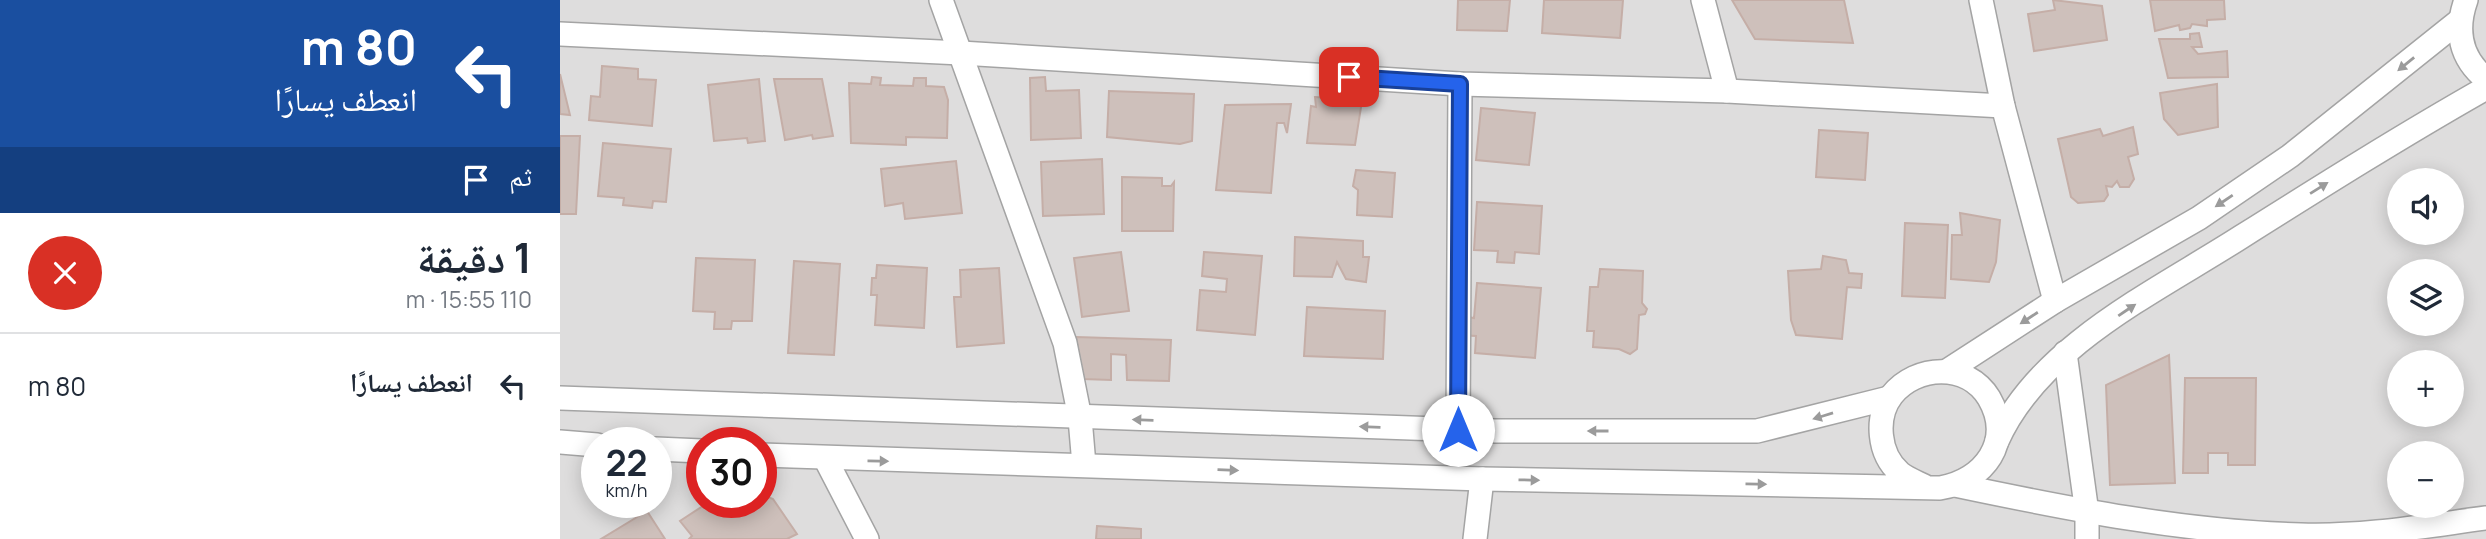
<!DOCTYPE html>
<html lang="ar">
<head>
<meta charset="utf-8">
<style>
	:root { --surface:#fff; --page:#f2f2f3; --text:#1f2937; --muted:#747a83; --line:#e0e1e3 }
	body { margin:0; font-family:Manrope,"Noto Naskh Arabic",sans-serif; background:var(--page); color:var(--text); direction:rtl; height:100vh; display:flex; flex-direction:column; font-size:26px; white-space:nowrap }
	* { box-sizing:border-box; margin:0 }
	p { font-size:23px; color:var(--muted) }
	.icon { flex:none; width:38px; height:38px; fill:none; stroke:currentColor; stroke-width:2; stroke-linecap:round; stroke-linejoin:round }
	.map { position:relative; flex:1; overflow:hidden; direction:ltr }
	.side { display:flex; flex-direction:column; background:var(--surface); width:560px }
	.side>* { flex:none }
	.banner { background:#1a4fa0; color:#fff; overflow:hidden }
	.buttons { position:absolute; left:1827px; top:168px; display:grid; gap:14px }
	.buttons a { display:grid; place-items:center; width:77px; height:77px; border-radius:50%; background:var(--surface); box-shadow:0 4px 18px #0003; font-size:35px }
	.speed { position:absolute; left:21px; top:427px; display:flex; gap:14px; font-size:35px; font-weight:700; text-align:center }
	.speed>* { display:grid; place-content:center; width:91px; height:91px; border-radius:50%; background:var(--surface); box-shadow:0 4px 18px #0003; line-height:1 }
	.speed small { font-size:18px; font-weight:400 }
	.speed .limit { border:10px solid #d22; background:#fff; color:#111 }
	.pin { position:absolute; display:grid; place-items:center; width:60px; height:60px; color:#fff; margin:-30px; border-radius:14px; box-shadow:0 4px 10px #0006 }
	.me { position:absolute; width:77px; margin:-38px; rotate:0deg; stroke-linejoin:round; filter:drop-shadow(0 0 5px #0008) }
	.turn { display:flex; align-items:center; gap:24px; height:147px; padding:0 28px; font-size:32px }
	.turn .icon { width:91px; height:91px; stroke-width:2.5 }
	.turn b { display:block; font-size:49px; line-height:60px }
	.then { display:flex; align-items:center; height:66px; padding:0 28px; background:#0003; gap:14px; font-size:26px }
	.round { display:grid; place-items:center; flex:none; width:74px; height:74px; border-radius:37px; background:var(--page) }
	.overview { display:flex; align-items:center; justify-content:space-between; height:119px; padding:0 28px }
	h1 { font-size:42px; font-weight:700; line-height:52px }
	ul { padding:0; list-style:none }
	li { display:flex; align-items:center; gap:21px; height:105px; padding:0 28px; border-top:2px solid var(--line) }
	li div { flex:1 }
	li b { display:block; font-size:26px }
	li em { font-style:normal }
	main { display:flex; flex:1; min-height:0 }
	.map>svg:first-child { display:block }
	.residential { fill:#dedddd; fill-rule:evenodd }
	.building { fill:#cec0bb; stroke:#c5aea7; stroke-width:2 }
	.lines { fill:none; stroke-linecap:round; stroke-linejoin:round }
	.street-casing { stroke:#a4a4a4; stroke-width:26 }
	.street { stroke:#fff; stroke-width:23 }
	.oneway { fill:#9b9b9b }
	.route-casing { stroke:#184099; stroke-width:18 }
	.route { stroke:#2563eb; stroke-width:12 }
</style>
</head>
<body>
<main>
<div class="map">
<svg width="1926" height="539" viewBox="0 0 1926 539">
	<rect width="100%" height="100%" fill="#f2ebe6"/>
	<!-- residential -->
	<path class="residential" d="M0,0H1926V539H0ZM1839,180H1892V233H1839ZM1839,271H1892V324H1839ZM1839,362H1892V415H1839ZM37,443H96V502H37ZM142,443H201V502H142ZM1839,453H1892V506H1839Z"/>
	<!-- building -->
	<g class="building">
		<polygon points="898,0 950,0 947,31 897,30"/>
		<polygon points="984,0 1063,0 1060,38 982,33"/>
		<polygon points="1172,0 1284,0 1293,43 1195,39"/>
		<polygon points="1493,0 1542,6 1547,40 1474,51 1468,14 1495,10"/>
		<polygon points="1590,0 1664,0 1665,19 1647,20 1647,26 1632,24 1630,28 1620,30 1619,25 1595,31"/>
		<polygon points="1639,33 1642,47 1632,47 1638,54 1667,51 1668,77 1608,78 1599,39 1630,39 1630,34"/>
		<polygon points="42,66 78,69 78,79 96,80 92,126 29,120 31,96 40,97"/>
		<polygon points="0,74 10,115 0,114"/>
		<polygon points="312,77 321,78 320,85 353,86 354,78 366,78 366,86 384,87 388,100 387,138 346,137 346,145 291,143 289,83 311,84"/>
		<polygon points="485,77 486,91 519,90 521,138 471,140 470,78"/>
		<polygon points="199,79 205,141 188,143 187,138 154,141 148,85"/>
		<polygon points="214,79 262,79 273,136 253,139 252,135 225,140"/>
		<polygon points="1657,84 1658,127 1618,135 1604,119 1600,93"/>
		<polygon points="549,91 634,94 632,141 620,144 547,137"/>
		<polygon points="755,97 802,101 795,145 747,143 751,106 756,107"/>
		<polygon points="731,104 727,133 724,123 717,123 711,193 656,190 665,105"/>
		<polygon points="921,108 975,113 969,165 916,160"/>
		<polygon points="1573,127 1578,154 1568,157 1574,179 1569,187 1560,187 1557,181 1552,187 1546,186 1548,195 1544,201 1518,203 1511,197 1498,139 1540,129 1543,136"/>
		<polygon points="1259,130 1308,133 1305,180 1256,177"/>
		<polygon points="0,136 20,136 16,214 0,214"/>
		<polygon points="43,143 111,149 106,202 93,201 92,208 63,205 64,198 38,196"/>
		<polygon points="542,159 544,214 483,216 481,162"/>
		<polygon points="396,161 402,213 345,219 343,203 325,206 321,169"/>
		<polygon points="796,170 835,173 832,217 797,215 798,190 793,186"/>
		<polygon points="562,177 602,178 602,186 611,186 614,182 613,231 562,231"/>
		<polygon points="917,202 982,206 979,254 955,252 954,263 937,262 938,251 914,250"/>
		<polygon points="1400,213 1440,220 1436,262 1429,282 1391,279 1392,235 1402,235"/>
		<polygon points="1345,223 1388,225 1385,298 1342,296"/>
		<polygon points="735,237 803,241 803,257 809,257 806,282 786,279 777,262 772,277 734,276"/>
		<polygon points="561,252 569,311 522,317 514,258"/>
		<polygon points="644,252 702,256 695,335 637,330 640,290 666,292 667,279 642,276"/>
		<polygon points="1263,256 1286,260 1289,273 1302,274 1301,288 1287,287 1282,339 1236,335 1231,320 1228,271 1261,269"/>
		<polygon points="136,258 195,260 192,321 172,321 171,329 154,329 155,312 133,311"/>
		<polygon points="234,261 280,264 274,355 228,353"/>
		<polygon points="317,265 367,268 364,328 315,325 317,295 311,295 312,278 316,278"/>
		<polygon points="439,268 444,343 397,347 394,297 401,297 400,270"/>
		<polygon points="1040,269 1083,271 1082,303 1087,309 1085,314 1079,315 1077,349 1070,354 1059,349 1033,347 1034,331 1027,331 1030,287 1038,287"/>
		<polygon points="917,283 981,288 975,358 915,353 916,336 898,335 900,316 914,318"/>
		<polygon points="747,307 825,311 823,359 744,356"/>
		<polygon points="516,337 611,340 609,381 567,380 566,355 551,354 551,380 523,379"/>
		<polygon points="1609,355 1615,483 1550,485 1546,385"/>
		<polygon points="1625,378 1696,378 1695,465 1668,465 1668,453 1648,453 1648,473 1623,473"/>
		<polygon points="201,494 213,499 237,534 227,539 129,539 132,536 120,521 149,502 201,502"/>
		<polygon points="87,511 105,539 41,539"/>
		<polygon points="537,526 581,529 581,539 536,539"/>
	</g>
	<g class="lines">
		<defs>
			<g id="street">
				<polyline points="381,0 505,343 520,418 524,465"/>
				<polyline points="1143,0 1167,91"/>
				<polyline points="1421,0 1443,106 1495,301"/>
				<path d="M1906,0C1895,31 1900,58 1926,79"/>
				<polyline points="0,34 401,53 900,84 1167,91 1443,106"/>
				<polyline points="1505,353 1527,513 1527,539"/>
				<polyline points="1387,371 1495,301 1639,218 1730,156 1899,21"/>
				<polyline points="0,398 935,431 1197,431 1329,398"/>
				<polyline points="898,430 900,84"/>
				<path d="M1437,441C1479,346 1597,291 1681,237C1762,186 1843,135 1926,88"/>
				<polyline points="0,442 37,445"/>
				<polyline points="96,449 142,451"/>
				<path d="M201,455L922,479L1380,488C1424,481 1454,441 1429,398C1407,362 1356,365 1332,395C1315,417 1318,454 1340,473C1346,478 1356,482 1364,486"/>
				<polyline points="266,460 307,539"/>
				<path d="M1395,485C1509,509 1625,532 1741,535C1803,537 1865,526 1926,518"/>
				<polyline points="915,539 922,479"/>
			</g>
		</defs>
		<!-- street casing -->
		<use href="#street" class="street-casing"/>
		<!-- street -->
		<use href="#street" class="street"/>
	</g>
	<!-- one-way arrows -->
	<defs><path id="oneway-solid" d="M-6-.8H1V-3.2L6.5 0L1 3.2V.8H-6Z" transform="scale(1.75)"/></defs>
	<g class="oneway">
		<use href="#oneway-solid" transform="translate(1846 64) rotate(141)"/>
		<use href="#oneway-solid" transform="translate(1759 188) rotate(-32)"/>
		<use href="#oneway-solid" transform="translate(1664 201) rotate(146)"/>
		<use href="#oneway-solid" transform="translate(1567 310) rotate(-34)"/>
		<use href="#oneway-solid" transform="translate(1469 318) rotate(147)"/>
		<use href="#oneway-solid" transform="translate(1263 416) rotate(163)"/>
		<use href="#oneway-solid" transform="translate(583 420) rotate(-178)"/>
		<use href="#oneway-solid" transform="translate(810 427) rotate(-178)"/>
		<use href="#oneway-solid" transform="translate(1038 431) rotate(-180)"/>
		<use href="#oneway-solid" transform="translate(318 461) rotate(1)"/>
		<use href="#oneway-solid" transform="translate(668 470) rotate(2)"/>
		<use href="#oneway-solid" transform="translate(969 480) rotate(1)"/>
		<use href="#oneway-solid" transform="translate(1196 484) rotate(1)"/>
	</g>
	<g class="lines">
		<defs>
			<polyline id="route" points="789,77 900,84 898,430"/>
		</defs>
		<!-- route casing -->
		<use href="#route" class="route-casing"/>
		<!-- route -->
		<use href="#route" class="route"/>
	</g>
</svg>
<div class="buttons">
<a><svg class="icon" aria-label="sound" viewBox="0 0 24 24"><path d="M4 9h4l5-4v14l-5-4H4zM17 9q2 3 0 6"/></svg></a>
<a><svg class="icon" aria-label="layers" viewBox="0 0 24 24"><path d="M12 4l9 5-9 5-9-5zM3 14l9 5 9-5"/></svg></a>
<a>+</a>
<a>−</a>
</div>
<div class="speed"><div>22<small>km/h</small></div><div class="limit">30</div></div>
<div class="pin" style="left:789px;top:77px;background:#d93025"><svg class="icon" aria-label="arrive" viewBox="0 0 24 24"><path d="M6 21V4h12l-3 4 3 4H6"/></svg></div>
<svg class="me" style="left:898px;top:430px" viewBox="-20 -20 40 40"><circle r="19" fill="#fff"/><path d="M0-13L10 11 0 6-10 11z" fill="#2563eb"/></svg>
</div>
<section class="side">
<div class="banner">
<div class="turn"><svg class="icon" aria-label="left" viewBox="0 0 24 24"><path d="M17 20v-9H6M10 6l-5 5 5 5"/></svg><div><b>80 m</b>انعطف يسارًا</div></div>
<div class="then">ثم<svg class="icon" aria-label="arrive" viewBox="0 0 24 24"><path d="M6 21V4h12l-3 4 3 4H6"/></svg></div>
</div>
<div class="overview"><div><h1>1 دقيقة</h1><p>110 m · 15:55</p></div><a class="round" style="background:#d93025;color:#fff"><svg class="icon" aria-label="close" viewBox="0 0 24 24"><path d="M6 6l12 12M18 6L6 18"/></svg></a></div>
<ul>
<li><svg class="icon" aria-label="left" viewBox="0 0 24 24"><path d="M17 20v-9H6M10 6l-5 5 5 5"/></svg><div><b>انعطف يسارًا</b></div><em>80 m</em></li>
</ul>
</section>
</main>
</body>
</html>
